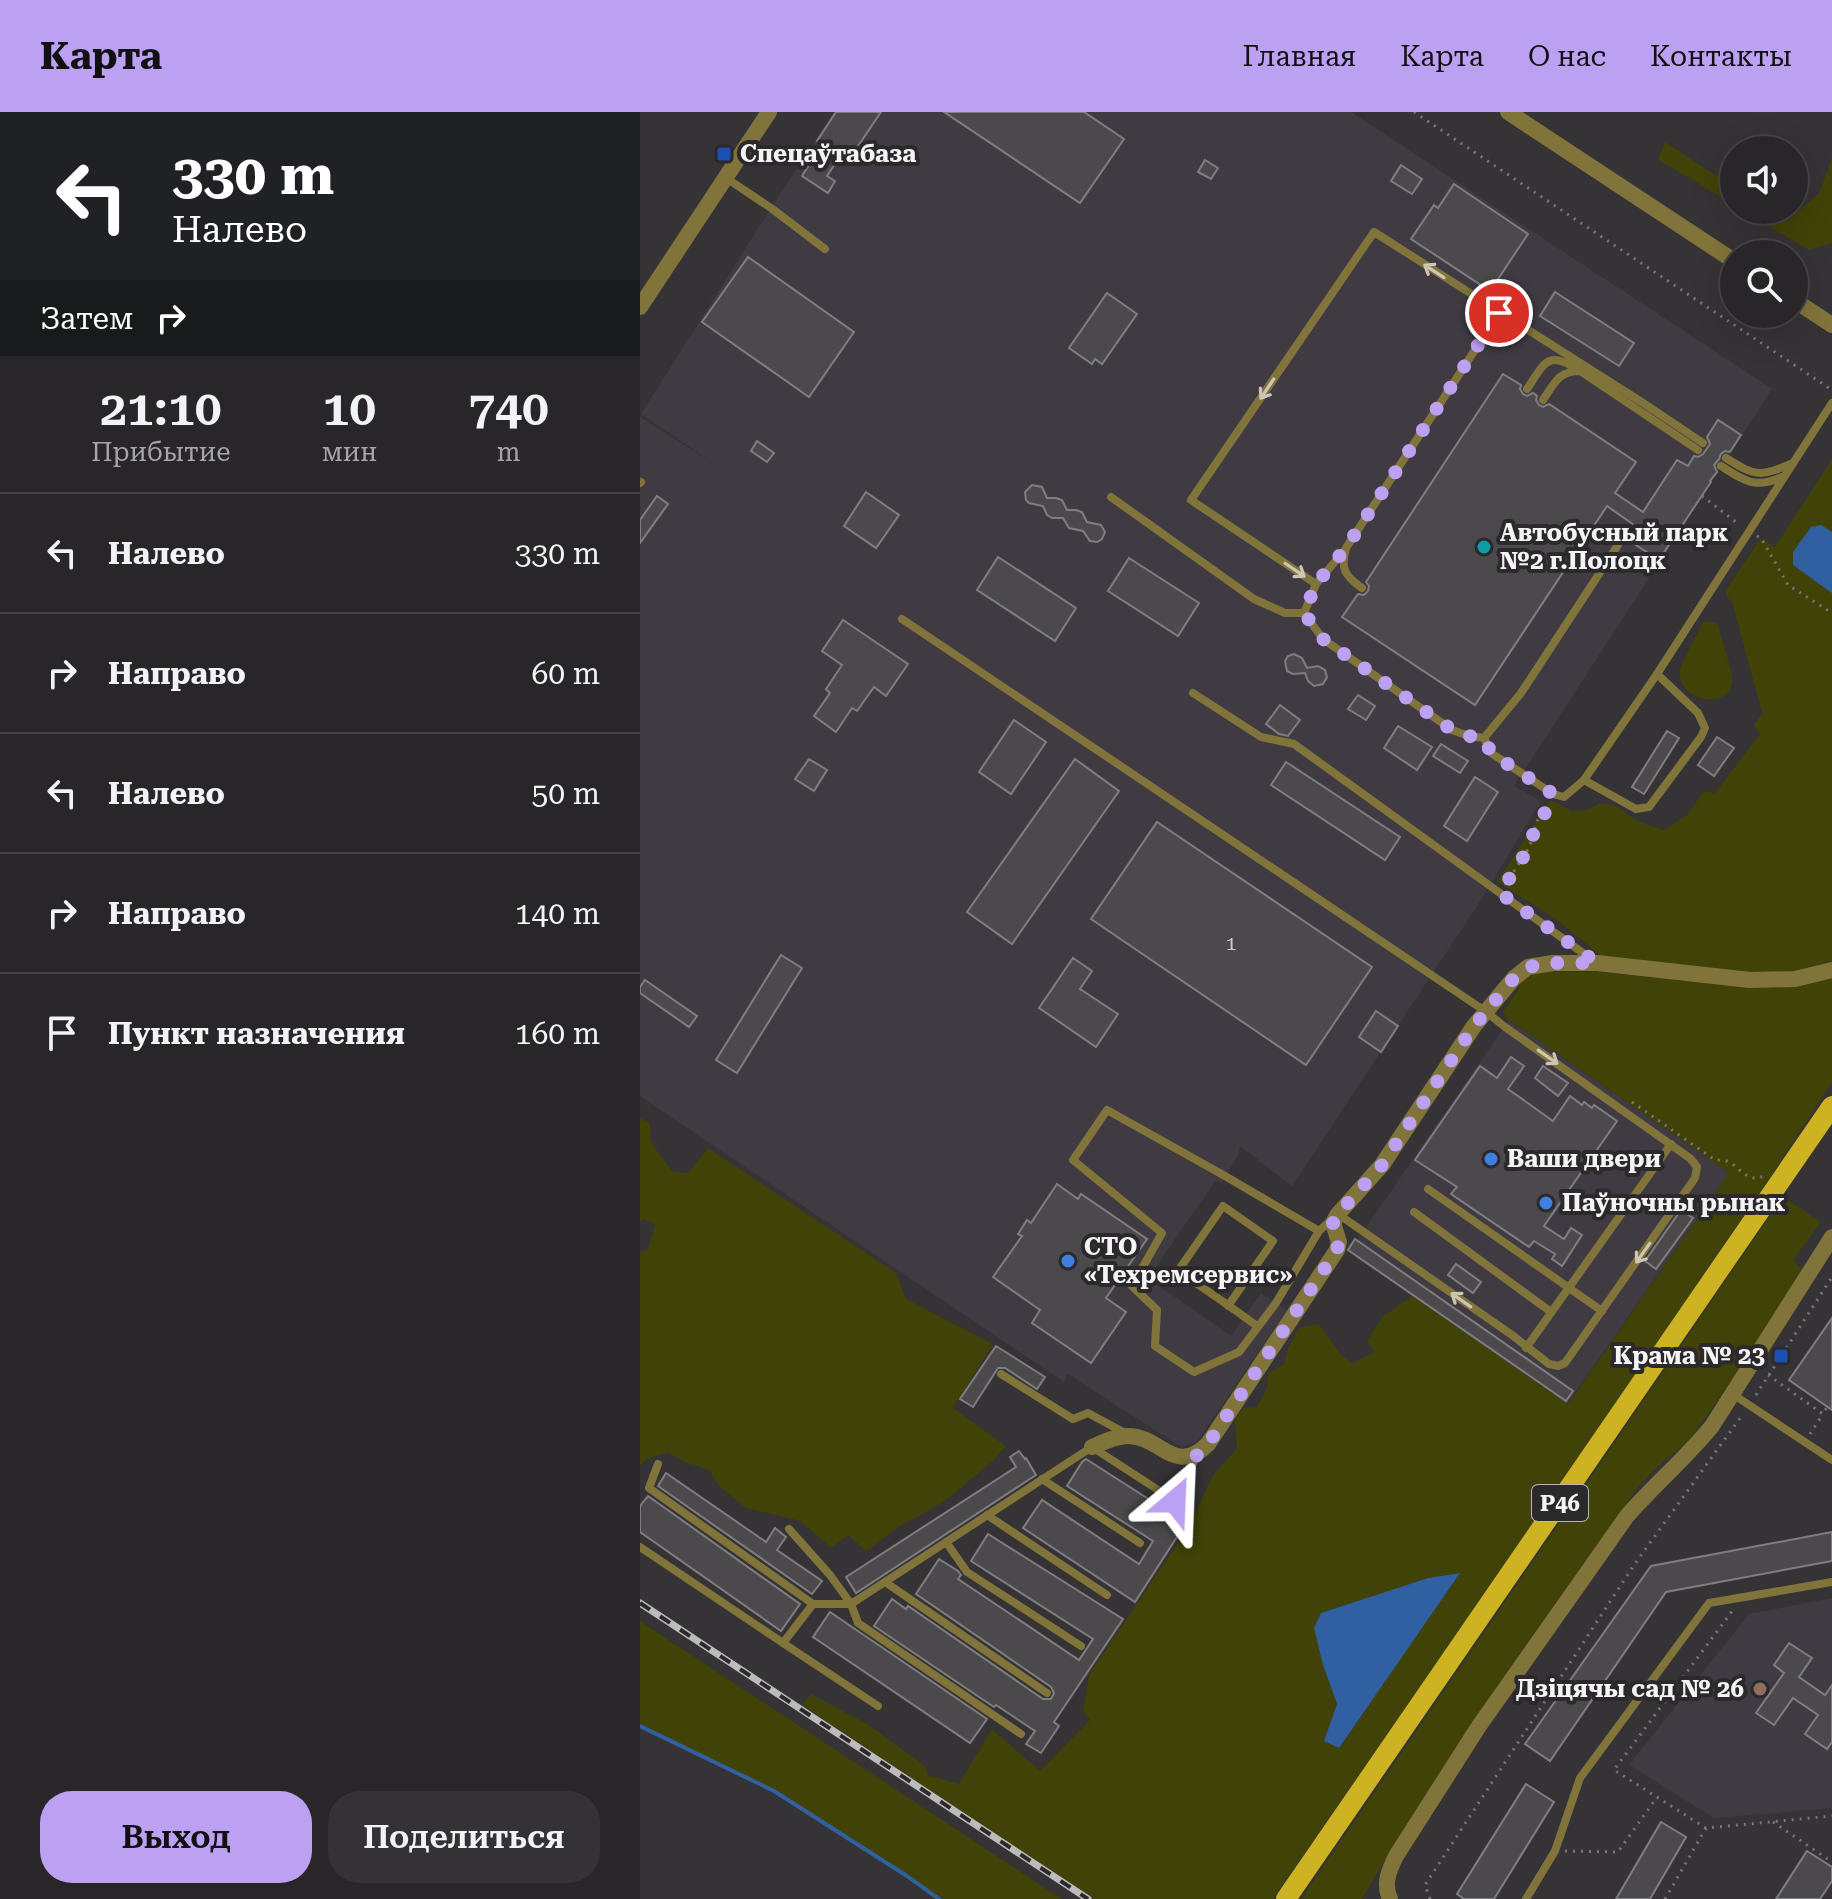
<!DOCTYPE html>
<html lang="ru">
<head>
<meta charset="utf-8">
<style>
	:root { --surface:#282628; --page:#343234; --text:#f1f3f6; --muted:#a5a5a8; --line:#444345; --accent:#bca0f2 }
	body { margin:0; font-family:"Roboto Serif",serif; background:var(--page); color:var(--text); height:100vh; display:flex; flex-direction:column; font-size:30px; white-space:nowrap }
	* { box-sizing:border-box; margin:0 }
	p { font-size:26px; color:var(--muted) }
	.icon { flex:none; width:44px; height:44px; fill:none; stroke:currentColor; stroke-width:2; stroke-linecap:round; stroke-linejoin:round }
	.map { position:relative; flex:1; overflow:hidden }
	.sheet { display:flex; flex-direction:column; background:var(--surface); width:640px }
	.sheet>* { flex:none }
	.hud { background:#202124; color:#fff; overflow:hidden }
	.controls { position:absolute; left:1080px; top:24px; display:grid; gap:16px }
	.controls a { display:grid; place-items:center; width:88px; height:88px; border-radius:50%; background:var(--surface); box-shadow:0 8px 32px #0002,0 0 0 2px var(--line); font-size:40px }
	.pin { position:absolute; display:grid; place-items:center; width:68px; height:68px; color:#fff; margin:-34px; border:4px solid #fff; border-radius:50%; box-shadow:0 2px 8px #0007 }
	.me { position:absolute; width:88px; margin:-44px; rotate:26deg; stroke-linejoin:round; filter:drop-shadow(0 0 6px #0008) }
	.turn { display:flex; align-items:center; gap:28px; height:168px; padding:0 40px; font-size:36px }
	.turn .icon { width:104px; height:104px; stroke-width:2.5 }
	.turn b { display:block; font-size:56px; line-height:68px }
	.then { display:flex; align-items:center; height:76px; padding:0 40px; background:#0003; gap:16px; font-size:30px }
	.eta { display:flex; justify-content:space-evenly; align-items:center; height:136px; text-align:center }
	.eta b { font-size:48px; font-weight:600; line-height:56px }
	.button { display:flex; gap:16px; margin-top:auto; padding:16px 40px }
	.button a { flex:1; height:92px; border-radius:32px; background:var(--accent); color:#111; font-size:32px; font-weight:600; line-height:92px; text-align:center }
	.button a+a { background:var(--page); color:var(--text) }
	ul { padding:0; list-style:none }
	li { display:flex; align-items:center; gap:24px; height:120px; padding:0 40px; border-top:2px solid var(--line) }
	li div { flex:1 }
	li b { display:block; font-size:30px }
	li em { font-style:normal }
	header { display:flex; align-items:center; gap:48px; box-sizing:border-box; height:112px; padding:0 40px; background:var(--accent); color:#111 }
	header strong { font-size:38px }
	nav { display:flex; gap:44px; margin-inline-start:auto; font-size:28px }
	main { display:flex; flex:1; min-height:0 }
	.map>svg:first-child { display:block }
	.built { fill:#403b43 }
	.green { fill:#404207; fill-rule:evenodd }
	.water { fill:#3060a1 }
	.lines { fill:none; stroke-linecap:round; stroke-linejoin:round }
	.stream { stroke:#3060a1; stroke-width:4 }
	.building { fill:#4b494c; stroke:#7e7d80; stroke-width:2 }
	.path { stroke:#787678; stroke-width:3; stroke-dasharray:2 6; stroke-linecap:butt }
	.lane { stroke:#81743a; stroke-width:8 }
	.street { stroke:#81743a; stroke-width:16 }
	.primary { stroke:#cdb222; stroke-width:20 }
	.rail-casing { stroke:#bcbbbc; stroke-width:7 }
	.rail { stroke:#2b292b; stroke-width:4; stroke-dasharray:12; stroke-linecap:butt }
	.oneway { stroke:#ccc7b4 }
	.route { stroke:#bca0f2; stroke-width:14; stroke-dasharray:0 25.2 }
	.transit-dot { fill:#1a4fb4; stroke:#2b292b; stroke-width:3 }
	.culture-dot { fill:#0f9aa8; stroke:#2b292b; stroke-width:3 }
	.shop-dot { fill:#3f7fe0; stroke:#2b292b; stroke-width:3 }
	.education-dot { fill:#8d6e63; stroke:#2b292b; stroke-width:3 }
	.labels { text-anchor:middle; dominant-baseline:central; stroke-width:8; stroke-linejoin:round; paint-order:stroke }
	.number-label { font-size:20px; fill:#cac9cb }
	.shield { fill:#2b292b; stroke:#b8b7b8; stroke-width:2 }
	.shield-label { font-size:22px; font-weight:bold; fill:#f5f4f5 }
	.poi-label { font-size:24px; font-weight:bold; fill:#f5f4f5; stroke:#2b292b; text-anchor:start }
</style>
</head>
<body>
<header>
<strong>Карта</strong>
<nav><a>Главная</a><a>Карта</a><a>О нас</a><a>Контакты</a></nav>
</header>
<main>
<section class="sheet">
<div class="hud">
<div class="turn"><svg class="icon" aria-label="left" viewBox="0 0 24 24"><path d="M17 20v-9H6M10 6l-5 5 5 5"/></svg><div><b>330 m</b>Налево</div></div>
<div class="then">Затем<svg class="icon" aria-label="right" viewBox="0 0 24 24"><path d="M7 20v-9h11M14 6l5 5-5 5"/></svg></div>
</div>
<div class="eta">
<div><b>21:10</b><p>Прибытие</p></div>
<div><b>10</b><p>мин</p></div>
<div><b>740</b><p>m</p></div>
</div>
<ul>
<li><svg class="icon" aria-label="left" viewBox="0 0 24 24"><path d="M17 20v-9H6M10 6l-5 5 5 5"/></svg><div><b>Налево</b></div><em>330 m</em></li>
<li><svg class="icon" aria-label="right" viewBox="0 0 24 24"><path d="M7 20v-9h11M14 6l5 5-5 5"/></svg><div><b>Направо</b></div><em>60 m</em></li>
<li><svg class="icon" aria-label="left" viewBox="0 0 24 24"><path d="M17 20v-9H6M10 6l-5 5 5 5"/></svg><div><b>Налево</b></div><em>50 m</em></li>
<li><svg class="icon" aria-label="right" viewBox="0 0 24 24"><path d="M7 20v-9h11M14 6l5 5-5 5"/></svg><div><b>Направо</b></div><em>140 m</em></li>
<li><svg class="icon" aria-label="arrive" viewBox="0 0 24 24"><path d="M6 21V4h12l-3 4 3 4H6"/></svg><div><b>Пункт назначения</b></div><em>160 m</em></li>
</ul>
<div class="button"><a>Выход</a><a>Поделиться</a></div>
</section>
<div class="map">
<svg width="1192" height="1787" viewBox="0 0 1192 1787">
	<rect width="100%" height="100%" fill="#353335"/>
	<!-- built -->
	<g class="built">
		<polygon points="194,0 711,0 1132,277 874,674 901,689 841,788 652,1074 600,1034 598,1043 581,1071 576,1068 508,1166 591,1224 621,1181 647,1198 557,1330 541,1335 428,1262 424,1270 0,984 0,305 81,356 1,302 131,96"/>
		<polygon points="869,908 1089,1061 927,1292 706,1138 714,1126 718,1127"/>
		<polygon points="1192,1486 1192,1696 1074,1706 989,1653 1109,1502"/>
	</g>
	<!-- green -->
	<g class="green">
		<polygon points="1025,30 1094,75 1094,93 1018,47"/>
		<polygon points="1192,46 1192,131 1169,138 1102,98 1130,98 1148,109 1179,81"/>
		<polygon points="1192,347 1192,849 1155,859 1110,861 961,844 916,807 857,770 910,688 932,699 950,697 959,691 974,693 998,709 1024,718 1047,703 1064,679 1075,681 1120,622 1114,613 1119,605 1123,604 1092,490 1087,485 1086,478 1121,426 1135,435"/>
		<path d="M1064,509L1077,511C1081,525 1091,553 1092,566C1094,600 1037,590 1040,560C1040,553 1059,518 1064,509Z"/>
		<path d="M907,859L958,860L1109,875L1192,866V970L1136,1056L960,1315L633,1787H454L162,1593L171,1582L227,1612L284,1653L288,1663L319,1672L352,1617L400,1659L450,1608L443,1599L449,1563L549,1414L573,1363L597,1336L595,1308L603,1296L617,1295L627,1276L628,1262L644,1252L648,1236L660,1215L679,1212L701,1243L713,1251L734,1240L727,1229L742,1205L772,1184L928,1292L1089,1061L865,905L863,900L880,875L876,871L889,861ZM819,1461L684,1628L697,1592L683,1553L681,1501L788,1466Z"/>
		<polygon points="0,1006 10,1011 10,1029 32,1059 48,1061 68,1036 256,1161 266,1187 353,1232 313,1296 366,1334 352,1350 302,1391 260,1414 226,1439 208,1423 191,1436 160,1409 106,1396 80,1375 69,1358 45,1350 27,1340 5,1348 0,1354 0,1140 8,1138 15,1113 5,1107 0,1110"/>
		<path d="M1143,1085L1181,1110L1153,1148L1162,1158L1085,1278L1049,1328L1013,1359L997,1377C901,1510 806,1643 723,1785L721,1787H661Z"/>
		<polygon points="0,1509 422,1787 299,1787 267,1764 134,1679 0,1614"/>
	</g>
	<!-- water -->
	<g class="water">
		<polygon points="1181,413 1192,420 1192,481 1153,453 1153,440 1171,415"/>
		<polygon points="820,1461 699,1636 684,1629 697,1592 683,1553 674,1516 681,1501 788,1466"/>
	</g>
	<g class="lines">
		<!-- stream -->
		<polyline class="stream" points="0,1614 134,1679 267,1764 299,1787"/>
	</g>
	<!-- building -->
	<g class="building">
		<polygon points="196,0 241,0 208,49 200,44 187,64 195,69 188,81 162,64 182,32 177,29"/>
		<polygon points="304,0 444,0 484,27 440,91"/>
		<polygon points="565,48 578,56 571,67 558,60"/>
		<polygon points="761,53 782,67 772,82 751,69"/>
		<polygon points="814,72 888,122 850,179 771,127 794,93 798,96"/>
		<polygon points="108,145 214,220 169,285 62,210"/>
		<polygon points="915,180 994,231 979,254 900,204"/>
		<polygon points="467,181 497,202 462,252 455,247 452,252 429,236"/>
		<polygon points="863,262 881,273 880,277 883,282 887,284 893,281 897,284 896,288 899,293 903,295 909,292 996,350 975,381 1003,400 1037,348 1048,354 1054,344 1058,345 1063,342 1070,332 1067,325 1078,308 1101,323 1090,340 1085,339 1081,342 1079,347 1074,353 1077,360 1070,369 1071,370 1019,448 985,426 994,413 967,394 835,593 702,505 718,482 724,483 728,479 729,474 726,470"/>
		<polygon points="117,329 134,341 127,350 111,339"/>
		<polygon points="392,373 402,375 407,386 416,386 422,388 427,398 436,398 442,400 447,410 461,413 465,420 462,427 457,430 450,429 443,419 429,416 423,406 412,406 407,403 403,394 389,391 386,388 385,380"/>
		<polygon points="226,380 259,403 236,436 204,414"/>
		<polygon points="17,384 28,392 0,431 0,408"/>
		<polygon points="358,445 436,496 415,529 337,478"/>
		<polygon points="489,446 559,491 538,524 468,479"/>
		<polygon points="203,508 268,552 246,584 234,575 217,599 212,596 196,620 174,604 190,581 186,577 202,553 182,539"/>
		<polygon points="654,542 662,546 667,556 678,554 685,558 687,565 683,572 674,574 668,569 665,561 653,562 647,559 645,549 648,544"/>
		<polygon points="718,583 735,594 726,608 708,597"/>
		<polygon points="640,593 660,608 648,624 639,622 626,612"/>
		<polygon points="374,608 406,630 371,682 339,660"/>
		<polygon points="758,614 792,635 777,658 744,636"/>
		<polygon points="1027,619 1039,626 1004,682 992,675"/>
		<polygon points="1077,625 1094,636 1074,664 1058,653"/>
		<polygon points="801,632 828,649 820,661 793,644"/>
		<polygon points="169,647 187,658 174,679 155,667"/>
		<polygon points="435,647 479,679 372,832 327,800"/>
		<polygon points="646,650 760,725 745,748 631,673"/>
		<polygon points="835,665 858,680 827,729 804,714"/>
		<polygon points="517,710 732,855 666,953 451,807"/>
		<polygon points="141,843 162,856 97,961 76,948"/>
		<polygon points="433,846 452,859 440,877 478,902 456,935 399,896"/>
		<polygon points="5,868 57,904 49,915 0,881 0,875"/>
		<polygon points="736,899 758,914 741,940 719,925"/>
		<polygon points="871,945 884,954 868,977 913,1009 930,984 942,993 944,990 952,996 954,993 977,1009 904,1114 924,1127 931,1116 942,1123 922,1154 912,1147 915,1142 894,1129 889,1135 811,1082 817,1075 775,1048 840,954 857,966"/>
		<polygon points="903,954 928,971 918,984 895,966"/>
		<polygon points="417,1072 438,1087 441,1082 507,1127 466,1186 486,1200 451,1251 392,1211 400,1198 353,1165 382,1124 378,1122 387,1108 391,1111"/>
		<polygon points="1041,1098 1053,1106 1016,1157 1005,1149"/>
		<polygon points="715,1127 933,1279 926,1289 708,1138"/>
		<polygon points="816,1152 841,1170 833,1181 808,1163"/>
		<polygon points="1192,1206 1192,1298 1149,1268"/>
		<polygon points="356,1234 405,1265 397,1277 365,1256 358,1256 333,1295 320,1287"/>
		<polygon points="379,1339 385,1347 386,1346 396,1363 216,1481 206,1465 376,1355 370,1345"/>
		<polygon points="446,1347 546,1411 495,1490 383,1416 402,1388 499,1452 513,1429 427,1374 442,1350"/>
		<polygon points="26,1361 126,1430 135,1416 146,1425 137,1438 182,1469 172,1482 18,1374"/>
		<polygon points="8,1384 160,1492 141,1519 0,1420 0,1394"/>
		<polygon points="1192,1420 1192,1449 1026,1480 910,1649 885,1632 1011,1454"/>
		<polygon points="348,1422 483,1507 414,1610 419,1614 401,1641 386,1632 395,1619 356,1593 354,1595 234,1514 252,1487 266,1497 268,1494 403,1587 411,1587 414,1581 411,1575 276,1482 299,1447 318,1459 321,1463 318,1467 439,1548 453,1527 331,1449"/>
		<polygon points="190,1500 347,1607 330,1631 173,1525"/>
		<polygon points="1149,1531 1172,1546 1159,1565 1185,1583 1192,1573 1192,1630 1187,1637 1165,1622 1178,1603 1153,1586 1134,1613 1116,1601 1144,1561 1134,1553"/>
		<polygon points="886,1672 914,1690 854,1787 824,1787 817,1782"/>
		<polygon points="1021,1710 1046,1725 1010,1787 976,1787"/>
		<polygon points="1167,1739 1192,1755 1192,1769 1180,1787 1136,1787"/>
	</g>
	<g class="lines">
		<!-- path -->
		<g class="path">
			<polyline points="774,0 1192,278"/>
			<polyline points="1062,384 1100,413"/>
			<polyline points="1117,424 1121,426 1148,473 1192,501"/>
			<polyline points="865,773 889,736 898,707 906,700 909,693"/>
			<path d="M992,990L1075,1048C1080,1048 1085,1048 1089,1050C1102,1057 1107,1071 1124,1064"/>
			<polyline points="1128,1263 1183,1302 1187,1295"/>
			<polyline points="1116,1283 1192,1165"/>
			<polyline points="1170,1322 1183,1302"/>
			<polyline points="1133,1710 1192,1750"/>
			<polyline points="1066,1716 974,1658 1093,1498"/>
			<polyline points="925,1739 978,1740 1017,1685"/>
			<polyline points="790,1787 785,1773 994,1453 1103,1302"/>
			<polyline points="1025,1787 1066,1716 1192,1704"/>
		</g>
		<!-- lane -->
		<g class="lane">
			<polyline points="86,66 131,96 185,137"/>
			<path d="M887,277C905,250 908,237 940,259"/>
			<path d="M903,288C914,272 918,259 940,259L1058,338"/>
			<path d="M1086,346C1116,365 1120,365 1153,351"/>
			<path d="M1081,354C1104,369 1115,377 1142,365"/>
			<polyline points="0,371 1,370"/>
			<polyline points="471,385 614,487 645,501 664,501 683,527 812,618 829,624 844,626 851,641 913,682 924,685 944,668 1017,562 1192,291"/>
			<polyline points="676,472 551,388 734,120 1003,291 1063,331"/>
			<path d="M722,476C705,464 700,457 706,436L859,201"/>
			<polyline points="664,501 676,472 704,439"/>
			<polyline points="262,507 845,899 865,915 1051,1047 1057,1055 1055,1066 925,1251 918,1254 909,1252 872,1223 698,1102 679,1119 636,1191 599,1240 554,1260 515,1234 517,1198 492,1174 522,1121 433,1048 467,998 585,1064 679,1119"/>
			<polyline points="553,581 621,625 654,632 954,849"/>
			<polyline points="844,626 881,581 978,433"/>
			<polyline points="944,668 996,697 1009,695 1061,625 1065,616 1058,601 1017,562"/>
			<polyline points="788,1077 962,1199"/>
			<polyline points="774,1100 911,1200"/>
			<path d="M588,1194L633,1129L583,1094L538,1159C565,1177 591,1195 617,1214"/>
			<polyline points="886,1236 1031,1032"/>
			<polyline points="361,1262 433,1307 448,1301 485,1321"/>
			<polyline points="1094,1283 1192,1348"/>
			<polyline points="18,1352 9,1376 173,1492 211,1492"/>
			<polyline points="402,1367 500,1431"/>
			<polyline points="347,1403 467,1483"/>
			<polyline points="149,1417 190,1463 211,1492"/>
			<polyline points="306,1430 327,1460 441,1534"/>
			<polyline points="0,1435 143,1531 173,1492"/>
			<polyline points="245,1470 407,1581"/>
			<polyline points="143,1531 238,1594"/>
			<polyline points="381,1622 218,1511 211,1492 452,1335 535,1389 557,1343"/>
			<polyline points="886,1787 915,1739 940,1666 1069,1491 1192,1470"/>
		</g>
		<!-- street -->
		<g class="street">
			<polyline points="868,0 1094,149"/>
			<polyline points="1154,188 1192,213"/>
			<polyline points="0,195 129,0"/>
			<path d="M452,1335C463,1330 476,1324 488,1324C521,1324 535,1365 568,1332L697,1138L699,1130L693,1111L698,1102L742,1053L834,914L874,866L888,855L913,851H957L1110,868L1155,867L1192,858"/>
			<path d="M750,1787C743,1772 749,1758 756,1744L839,1614L987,1404C1014,1373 1046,1346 1072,1314L1192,1125"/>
		</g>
		<!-- primary -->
		<polyline class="primary" points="646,1787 1192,994"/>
		<defs>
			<polyline id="rail" points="0,1491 448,1787"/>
		</defs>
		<!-- rail casing -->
		<use href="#rail" class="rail-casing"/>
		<!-- rail -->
		<use href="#rail" class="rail"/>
	</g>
	<!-- one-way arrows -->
	<defs><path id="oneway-shaft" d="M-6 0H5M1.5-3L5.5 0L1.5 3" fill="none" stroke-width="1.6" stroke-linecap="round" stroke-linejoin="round" transform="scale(2)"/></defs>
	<g class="oneway">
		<use href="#oneway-shaft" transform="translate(794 159) rotate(-147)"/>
		<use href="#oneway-shaft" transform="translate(627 277) rotate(124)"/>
		<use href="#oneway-shaft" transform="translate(655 458) rotate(34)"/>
		<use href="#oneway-shaft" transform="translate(908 945) rotate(35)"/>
		<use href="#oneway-shaft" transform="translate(1003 1141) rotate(125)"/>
		<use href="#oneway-shaft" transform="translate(821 1188) rotate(-145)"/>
	</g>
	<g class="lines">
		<!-- route -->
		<polyline class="route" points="535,1389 557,1343 568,1332 697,1138 699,1130 693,1111 698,1102 742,1053 834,914 874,866 888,855 913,851 957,851 860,781 889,736 898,707 906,700 913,682 851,641 844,626 829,624 812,618 683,527 664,501 676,472 706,436 859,201"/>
	</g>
	<!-- markers -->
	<g class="transit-dot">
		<rect x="76" y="34" width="16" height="16" rx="4"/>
		<rect x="1133" y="1236" width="16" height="16" rx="4"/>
	</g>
	<circle class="culture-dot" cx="844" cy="435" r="8"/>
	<g class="shop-dot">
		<circle cx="851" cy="1047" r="8"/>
		<circle cx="906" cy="1091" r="8"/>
		<circle cx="428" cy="1149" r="8"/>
	</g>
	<circle class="education-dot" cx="1120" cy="1577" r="8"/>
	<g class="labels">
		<!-- number labels -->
		<g class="number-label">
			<text x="591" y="831">1</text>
		</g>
		<!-- shield labels -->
		<rect class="shield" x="892" y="1373" width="56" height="36" rx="6"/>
		<g class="shield-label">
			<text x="920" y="1391">Р46</text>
		</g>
		<!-- poi labels -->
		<g class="poi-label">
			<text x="100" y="42">Спецаўтабаза</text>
			<text x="860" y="421">Автобусный парк<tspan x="860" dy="28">№2 г.Полоцк</tspan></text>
			<text x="867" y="1047">Ваши двери</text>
			<text x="922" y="1091">Паўночны рынак</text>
			<text x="444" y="1135">СТО<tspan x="444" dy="28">«Техремсервис»</tspan></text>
			<text x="1125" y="1244" text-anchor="end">Крама № 23</text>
			<text x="1104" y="1577" text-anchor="end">Дзіцячы сад № 26</text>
		</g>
	</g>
</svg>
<div class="controls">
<a><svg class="icon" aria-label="sound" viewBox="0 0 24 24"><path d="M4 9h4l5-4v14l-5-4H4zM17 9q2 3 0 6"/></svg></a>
<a><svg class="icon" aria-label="search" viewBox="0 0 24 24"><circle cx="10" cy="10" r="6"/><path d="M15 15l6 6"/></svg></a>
</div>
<div class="pin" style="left:859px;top:201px;background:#d93025"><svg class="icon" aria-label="arrive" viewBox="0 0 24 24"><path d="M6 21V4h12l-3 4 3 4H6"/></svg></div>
<svg class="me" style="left:535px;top:1389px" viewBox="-20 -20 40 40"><path d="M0-17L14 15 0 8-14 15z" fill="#bca0f2" stroke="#fff" stroke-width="4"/></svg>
</div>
</main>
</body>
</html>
